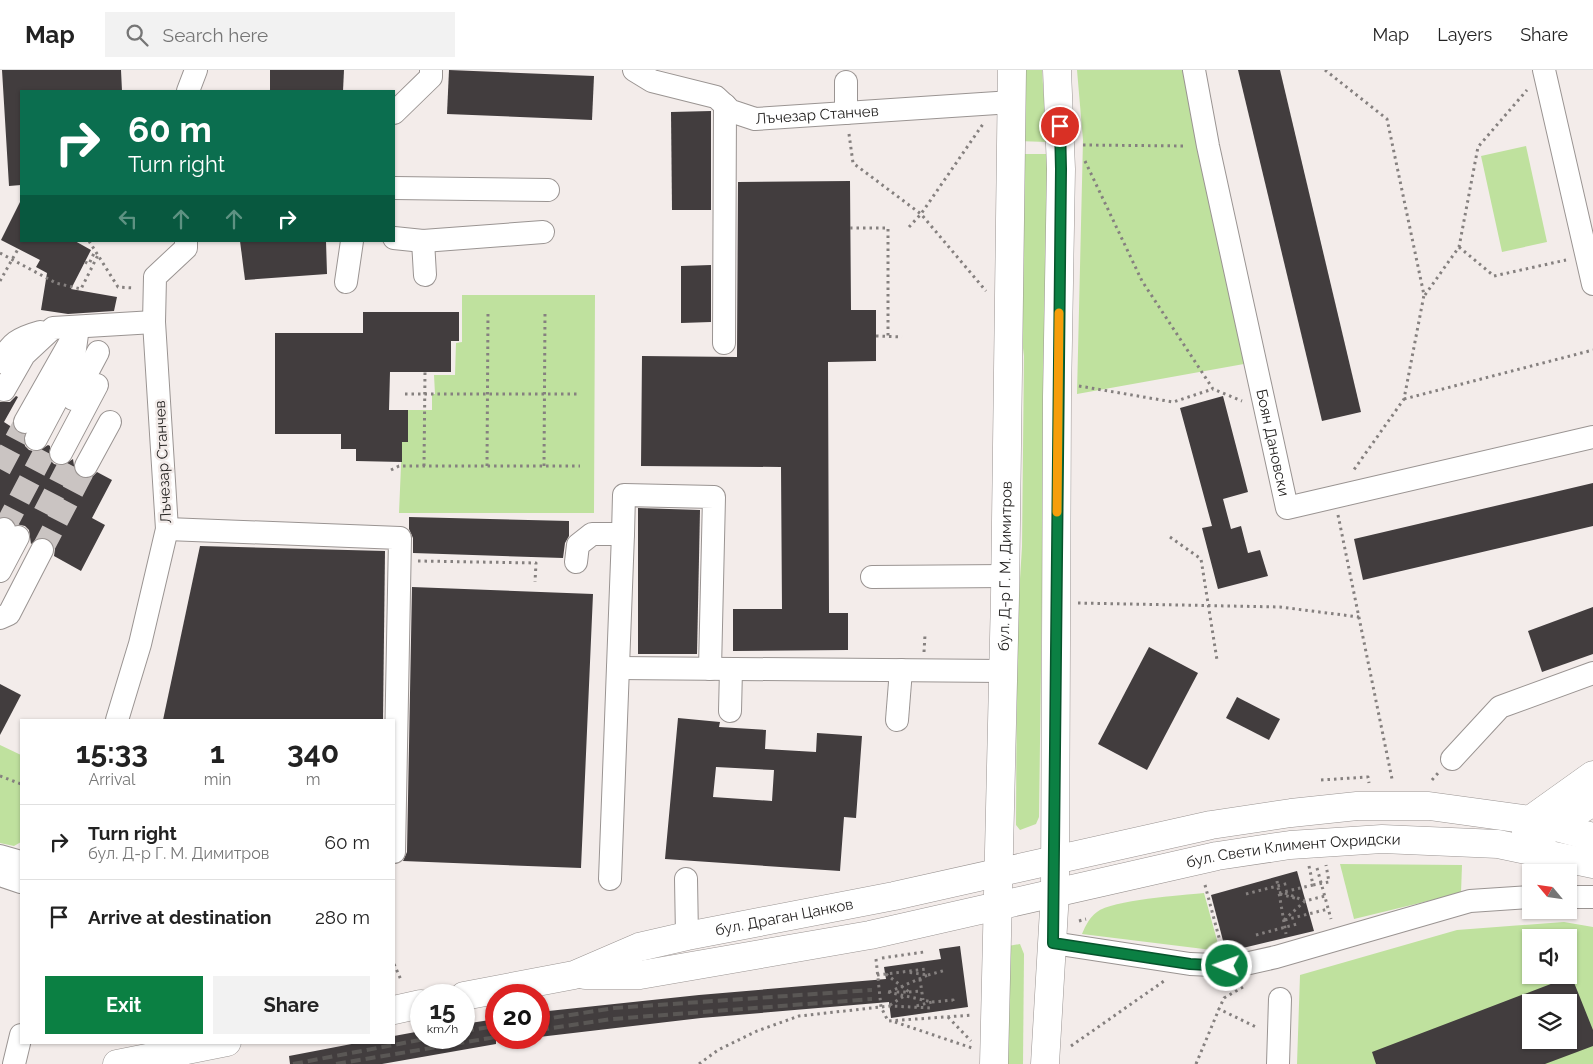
<!DOCTYPE html>
<html lang="en">
<head>
<meta charset="utf-8">
<style>
	:root { --surface:#fff; --page:#f2f2f2; --text:#222; --muted:#767676; --line:#e0e0e0; --accent:#0b8043 }
	body { margin:0; font-family:Raleway,sans-serif; background:var(--page); color:var(--text); height:100vh; display:flex; flex-direction:column; font-size:19px; white-space:nowrap }
	* { box-sizing:border-box; margin:0 }
	p { font-size:16px; color:var(--muted) }
	.icon { flex:none; width:28px; height:28px; fill:none; stroke:currentColor; stroke-width:2; stroke-linecap:round; stroke-linejoin:round }
	.map { position:relative; flex:1; overflow:hidden }
	.panel { position:absolute; left:20px; top:649px; width:375px; height:325px; display:flex; flex-direction:column; background:var(--surface); border-radius:0px; box-shadow:0 1px 4px #0004 }
	.panel>* { flex:none }
	.guide { position:absolute; left:20px; top:20px; width:375px; height:152px; border-radius:0px; box-shadow:0 1px 4px #0004; background:#0b6e4f; color:#fff; overflow:hidden }
	.needle { width:32px; rotate:299deg }
	.controls { position:absolute; left:1522px; top:794px; display:grid; gap:10px }
	.controls a { display:grid; place-items:center; width:55px; height:55px; border-radius:0px; background:var(--surface); box-shadow:0 1px 4px #0004; font-size:25px }
	.speed { position:absolute; left:410px; top:914px; display:flex; gap:10px; font-size:25px; font-weight:700; text-align:center }
	.speed>* { display:grid; place-content:center; width:65px; height:65px; border-radius:50%; background:var(--surface); box-shadow:0 1px 4px #0004; line-height:1 }
	.speed small { font-size:12px; font-weight:400 }
	.speed .limit { border:8px solid #d22; background:#fff; color:#111 }
	.pin { position:absolute; display:grid; place-items:center; width:42px; height:42px; color:#fff; margin:-21px; border:2px solid #fff; border-radius:50%; box-shadow:0 1px 5px #0007 }
	.me { position:absolute; width:55px; margin:-28px; rotate:272deg; stroke-linejoin:round; filter:drop-shadow(0 0 4px #0008) }
	.turn { display:flex; align-items:center; gap:18px; height:105px; padding:0 25px; font-size:22px }
	.turn .icon { width:65px; height:65px; stroke-width:2.5 }
	.turn b { display:block; font-size:35px; line-height:42px }
	.lanes { display:flex; align-items:center; height:48px; padding:0 25px; background:#0003; justify-content:center; gap:25px; direction:ltr }
	.lanes .off { opacity:.35 }
	.eta { display:flex; justify-content:space-evenly; align-items:center; height:85px; text-align:center }
	.eta b { font-size:30px; font-weight:700; line-height:35px }
	.cta { display:flex; gap:10px; margin-top:auto; padding:10px 25px }
	.cta a { flex:1; height:58px; border-radius:0px; background:var(--accent); color:#fff; font-size:20px; font-weight:700; line-height:58px; text-align:center }
	.cta a+a { background:var(--page); color:var(--text) }
	ul { padding:0; list-style:none }
	li { display:flex; align-items:center; gap:15px; height:75px; padding:0 25px; border-top:1px solid var(--line) }
	li div { flex:1 }
	li b { display:block; font-size:19px }
	li em { font-style:normal }
	header { display:flex; align-items:center; gap:30px; box-sizing:border-box; height:70px; padding:0 25px; background:var(--surface); border-bottom:1px solid var(--line) }
	header strong { font-size:24px }
	nav { display:flex; gap:28px; margin-inline-start:auto; font-size:18px }
	.search { width:350px; height:45px; background:var(--page); display:flex; align-items:center; gap:12px; box-sizing:border-box; padding:0 18px; border-radius:0px; color:var(--muted); font-size:19px }
	.map>svg:first-child { display:block }
	.green { fill:#bfe19e; fill-rule:evenodd }
	.building { fill:#423d3e; fill-rule:evenodd }
	.lines { fill:none; stroke-linecap:round; stroke-linejoin:round }
	.minor-tunnel { stroke:#cac4c2; stroke-width:22; stroke-dasharray:22 11; stroke-linecap:butt }
	.minor-casing { stroke:#9a9492; stroke-width:24 }
	.major-casing { stroke:#9a9492; stroke-width:29 }
	.path { stroke:#85807f; stroke-width:3; stroke-dasharray:2.5 4; stroke-linecap:butt }
	.minor { stroke:#fff; stroke-width:22 }
	.major { stroke:#fff; stroke-width:28 }
	.rail { stroke:#5a5755; stroke-width:4; stroke-dasharray:10 5; stroke-linecap:butt }
	.route-casing { stroke:#07532c; stroke-width:12 }
	.route { stroke:#0b8043; stroke-width:9 }
	.slow { stroke:#f59e0b; stroke-width:9 }
	.labels { text-anchor:middle; dominant-baseline:central; stroke-width:5; stroke-linejoin:round; paint-order:stroke }
	.street-label { font-size:15px; fill:#252322; stroke:#f3ecea }
</style>
</head>
<body>
<header>
<strong>Map</strong>
<div class="search"><svg class="icon" aria-label="search" viewBox="0 0 24 24"><circle cx="10" cy="10" r="6"/><path d="M15 15l6 6"/></svg>Search here</div>
<nav><a>Map</a><a>Layers</a><a>Share</a></nav>
</header>
<div class="map">
<svg width="1593" height="994" viewBox="0 0 1593 994">
	<rect width="100%" height="100%" fill="#f3ecea"/>
	<!-- green -->
	<g class="green">
		<polygon points="1019,0 1042,0 1047,72 1017,71"/>
		<polygon points="1077,0 1194,0 1255,292 1077,324 1083,70"/>
		<polygon points="1526,76 1547,172 1502,182 1481,86"/>
		<polygon points="1017,84 1048,84 1039,747 1036,754 1020,760 1016,755 1017,557 1022,477 1024,286 1018,238"/>
		<polygon points="462,225 595,225 594,443 399,443 402,372 408,372 408,340 432,340 432,324 435,324 434,305 455,305 456,273 462,272"/>
		<polygon points="0,675 21,685 21,772 14,776 0,773"/>
		<polygon points="1340,794 1462,795 1461,823 1354,849"/>
		<path d="M1204,823L1220,881L1082,864C1086,855 1089,848 1097,842C1112,830 1182,825 1204,823Z"/>
		<path d="M1564,852L1593,857V994H1297L1300,905L1457,860ZM1531,868H1569V905H1531ZM1531,932H1569V970H1531Z"/>
		<polygon points="1020,874 1024,884 1023,994 1004,994 1008,876"/>
	</g>
	<!-- building -->
	<g class="building">
		<polygon points="2,0 121,0 122,21 21,21 21,115 9,116"/>
		<polygon points="270,0 344,0 343,21 270,21"/>
		<polygon points="449,0 594,6 592,50 447,44"/>
		<polygon points="1238,0 1280,0 1361,342 1322,351"/>
		<polygon points="711,41 711,140 672,140 671,42"/>
		<polygon points="850,111 851,240 876,240 876,291 828,292 829,543 848,543 848,580 733,581 733,539 782,539 781,397 641,396 642,286 737,287 738,112"/>
		<polygon points="21,130 21,171 75,171 91,180 71,219 117,227 114,241 68,244 41,240 47,203 36,197 40,190 1,170"/>
		<polygon points="240,171 326,171 327,204 245,210"/>
		<polygon points="711,195 711,252 681,253 681,196"/>
		<polygon points="363,242 459,242 459,271 451,271 451,302 390,302 389,340 408,340 408,372 402,372 402,392 356,391 356,379 341,379 341,364 275,364 275,263 363,263"/>
		<polygon points="16,326 18,327 4,352 24,365 25,376 29,380 37,382 48,375 50,376 50,390 54,394 62,396 73,389 75,402 80,408 92,407 97,402 112,410 92,448 105,455 81,501 54,486 55,479 48,469 41,467 31,474 29,460 25,456 16,454 9,447 0,447 0,332 10,332"/>
		<polygon points="1223,326 1248,422 1223,429 1231,459 1241,456 1248,483 1260,480 1268,506 1218,519 1202,458 1212,456 1180,338"/>
		<polygon points="1593,413 1593,456 1363,510 1354,469"/>
		<polygon points="638,438 700,440 697,584 638,584"/>
		<polygon points="409,447 569,451 569,466 565,473 563,488 413,483 413,468 409,459"/>
		<polygon points="200,476 385,481 383,650 163,650"/>
		<polygon points="412,517 593,524 581,798 403,791 407,782"/>
		<polygon points="1593,537 1593,584 1542,602 1528,561"/>
		<polygon points="1149,577 1198,603 1147,700 1098,674"/>
		<polygon points="0,614 21,625 0,665"/>
		<polygon points="1237,627 1280,649 1269,670 1226,648"/>
		<path d="M678,648L720,652L719,657L766,660L765,679L816,682L817,663L862,666L856,748L844,747L840,801L665,789ZM716,697L774,700L772,731L713,727Z"/>
		<polygon points="1297,801 1314,861 1226,882 1211,825"/>
		<polygon points="960,876 968,937 891,948 889,932 701,948 539,967 539,942 699,925 886,909 884,897 941,889 939,879"/>
		<path d="M1569,900L1593,960V976L1545,994H1376L1372,982L1569,907ZM1531,932H1569V970H1531Z"/>
		<polygon points="496,949 496,974 382,994 290,994 289,986 362,972 394,972 394,966 421,961 421,968 464,968 464,954"/>
	</g>
	<g class="lines">
		<!-- minor-tunnel -->
		<g class="minor-tunnel">
			<polyline points="0,399 25,352"/>
			<polyline points="44,443 72,389"/>
			<polyline points="4,459 48,375"/>
			<polyline points="42,480 86,396"/>
		</g>
		<defs>
			<g id="minor">
				<path id="s1" d="M634,0L652,11L716,27L731,41L755,49L1012,32"/>
				<path id="s2" d="M1194,0L1208,76L1287,438L1593,367"/>
				<polyline points="1544,0 1593,214"/>
				<polyline points="188,21 196,0"/>
				<polyline points="394,43 431,7 431,0"/>
				<polyline points="846,43 846,12"/>
				<polyline points="394,118 548,120"/>
				<polyline points="394,168 423,171 543,162"/>
				<polyline points="423,171 425,205"/>
				<polyline points="346,212 352,171"/>
				<polyline points="724,273 725,35"/>
				<path d="M0,292C11,273 18,268 40,262"/>
				<polyline points="4,320 24,285 53,258 154,252"/>
				<polyline points="73,329 98,282"/>
				<polyline points="25,352 72,269"/>
				<polyline points="36,369 72,301 78,257"/>
				<polyline points="61,383 97,315"/>
				<polyline points="86,396 110,352"/>
				<polyline points="167,459 400,468 394,782"/>
				<polyline points="623,464 624,425 714,427 710,599"/>
				<polyline points="0,468 4,459"/>
				<polyline points="576,492 578,475 592,464 623,464 610,809"/>
				<polyline points="0,501 18,467"/>
				<polyline points="872,507 1006,506"/>
				<polyline points="0,548 9,544 42,480"/>
				<polyline points="618,598 1003,601"/>
				<polyline points="730,641 731,599"/>
				<polyline points="117,650 140,574 167,459 154,252 155,207 186,178 186,171"/>
				<polyline points="897,650 901,600"/>
				<polyline points="1452,689 1500,637 1593,603"/>
				<polyline points="0,786 21,792"/>
				<polyline points="0,805 21,812"/>
				<polyline points="686,809 687,866"/>
				<polyline points="1569,827 1593,827"/>
				<polyline points="1053,873 1190,894 1236,896 1276,887 1470,831 1531,827"/>
				<polyline points="14,994 21,965"/>
				<polyline points="1278,994 1280,929"/>
			</g>
			<g id="major">
				<polyline points="1546,761 1593,732"/>
				<polyline points="1526,762 1530,750 1593,705"/>
				<path id="s3" d="M585,905H640L870,865L1217,786L1290,775L1382,769L1498,774L1593,794"/>
				<path id="s4" d="M464,926L574,905L639,877L687,866L894,826L1211,755L1291,743L1357,736H1429L1530,750L1593,767"/>
				<polyline points="394,940 421,934"/>
				<polyline points="117,994 227,972"/>
				<path id="s5" d="M994,994L1005,526L1012,0"/>
				<polyline points="1045,994 1055,822 1057,327 1061,99 1057,0"/>
			</g>
		</defs>
		<!-- minor casing -->
		<use href="#minor" class="minor-casing"/>
		<!-- major casing -->
		<use href="#major" class="major-casing"/>
		<!-- path -->
		<g class="path">
			<polyline points="1325,0 1387,49 1424,225 1404,329 1353,401"/>
			<polyline points="849,64 853,93 921,144 986,221"/>
			<polyline points="1083,75 1187,76"/>
			<polyline points="1085,91 1142,211 1213,319 1242,331"/>
			<polyline points="909,157 921,144 983,54"/>
			<polyline points="850,158 888,158 888,266"/>
			<polyline points="89,171 118,217 134,218"/>
			<polyline points="1459,177 1494,206 1566,190"/>
			<polyline points="0,183 56,213 81,219 98,185"/>
			<polyline points="85,192 89,194 95,181"/>
			<polyline points="0,211 18,179"/>
			<polyline points="1425,225 1459,177 1478,77 1527,20"/>
			<polyline points="876,266 902,267"/>
			<polyline points="1079,316 1173,332 1213,319"/>
			<polyline points="405,324 580,324"/>
			<polyline points="1404,329 1593,280"/>
			<polyline points="424,396 425,302"/>
			<polyline points="487,396 488,242"/>
			<polyline points="544,396 545,242"/>
			<polyline points="391,400 399,396 580,396"/>
			<polyline points="1338,445 1392,709"/>
			<polyline points="1170,467 1201,489 1217,590"/>
			<polyline points="418,491 536,493 535,512"/>
			<polyline points="1078,533 1280,537 1359,547"/>
			<polyline points="924,582 925,565"/>
			<polyline points="0,706 21,714"/>
			<polyline points="1321,710 1368,707 1369,713"/>
			<polyline points="1432,710 1439,702"/>
			<polyline points="1309,796 1313,815 1329,812 1326,795"/>
			<polyline points="1317,798 1331,849"/>
			<polyline points="1277,811 1286,864"/>
			<polyline points="1205,815 1221,875"/>
			<polyline points="1279,823 1313,815"/>
			<polyline points="1285,823 1305,831"/>
			<polyline points="1246,824 1289,813"/>
			<polyline points="1280,824 1298,829"/>
			<polyline points="1284,850 1305,831 1325,826"/>
			<polyline points="1285,850 1328,839"/>
			<polyline points="1079,851 1086,849"/>
			<polyline points="1256,865 1297,854"/>
			<polyline points="882,888 924,882"/>
			<polyline points="876,889 881,937 888,951 973,945"/>
			<polyline points="394,894 401,910"/>
			<polyline points="886,904 909,922 895,922"/>
			<polyline points="877,905 927,899"/>
			<polyline points="928,905 946,900"/>
			<polyline points="920,909 923,930"/>
			<polyline points="1243,917 1224,928 1219,939 1258,958"/>
			<polyline points="888,922 932,932 916,936"/>
			<polyline points="889,922 928,905 906,902"/>
			<polyline points="909,922 922,921"/>
			<polyline points="932,932 953,930 953,935"/>
			<polyline points="890,935 904,926"/>
			<polyline points="948,947 971,971"/>
			<polyline points="895,952 972,978"/>
			<polyline points="1071,976 1164,911"/>
			<polyline points="699,994 718,980 757,961 799,946 890,936 932,938"/>
			<polyline points="1196,994 1219,939"/>
		</g>
		<!-- minor -->
		<use href="#minor" class="minor"/>
		<!-- major -->
		<use href="#major" class="major"/>
		<!-- rail -->
		<g class="rail">
			<polyline points="539,950 614,938 872,920"/>
			<polyline points="539,960 612,949 872,929"/>
			<polyline points="464,961 496,956"/>
			<polyline points="293,994 430,968"/>
			<polyline points="336,994 496,967"/>
		</g>
	</g>
	<g class="lines">
		<defs>
			<polyline id="route" points="1060,56 1061,99 1053,873 1190,894 1227,896"/>
		</defs>
		<!-- route casing -->
		<use href="#route" class="route-casing"/>
		<!-- route -->
		<use href="#route" class="route"/>
		<!-- slow -->
		<polyline class="slow" points="1057,442 1059,243"/>
	</g>
	<g class="labels">
		<!-- street labels -->
		<g class="street-label">
			<text stroke="none"><textPath href="#s1" startOffset="195">Лъчезар Станчев</textPath></text>
			<text stroke="none"><textPath href="#s2" startOffset="381">Боян Дановски</textPath></text>
			<text transform="translate(163 392) rotate(-93)">Лъчезар Станчев</text>
			<text stroke="none"><textPath href="#s5" startOffset="498">бул. Д-р Г. М. Димитров</textPath></text>
			<text stroke="none"><textPath href="#s3" startOffset="721">бул. Свети Климент Охридски</textPath></text>
			<text stroke="none"><textPath href="#s4" startOffset="331">бул. Драган Цанков</textPath></text>
		</g>
	</g>
</svg>
<div class="controls">
<a><svg class="needle" viewBox="-14 -14 28 28"><path d="M0-13l5 13h-10z" fill="#e53935"/><path d="M0 13l5-13h-10z" fill="#767676"/></svg></a>
<a><svg class="icon" aria-label="sound" viewBox="0 0 24 24"><path d="M4 9h4l5-4v14l-5-4H4zM17 9q2 3 0 6"/></svg></a>
<a><svg class="icon" aria-label="layers" viewBox="0 0 24 24"><path d="M12 4l9 5-9 5-9-5zM3 14l9 5 9-5"/></svg></a>
</div>
<div class="speed"><div>15<small>km/h</small></div><div class="limit">20</div></div>
<div class="pin" style="left:1060px;top:56px;background:#d93025"><svg class="icon" aria-label="arrive" viewBox="0 0 24 24"><path d="M6 21V4h12l-3 4 3 4H6"/></svg></div>
<svg class="me" style="left:1227px;top:896px" viewBox="-20 -20 40 40"><circle r="17" fill="#0b8043" stroke="#fff" stroke-width="3"/><path d="M0-11L8 9 0 5-8 9z" fill="#fff"/></svg>
<div class="guide">
<div class="turn"><svg class="icon" aria-label="right" viewBox="0 0 24 24"><path d="M7 20v-9h11M14 6l5 5-5 5"/></svg><div><b>60 m</b>Turn right</div></div>
<div class="lanes"><svg class="icon off" aria-label="left" viewBox="0 0 24 24"><path d="M17 20v-9H6M10 6l-5 5 5 5"/></svg><svg class="icon off" aria-label="ahead" viewBox="0 0 24 24"><path d="M12 20V5M6 11l6-6 6 6"/></svg><svg class="icon off" aria-label="ahead" viewBox="0 0 24 24"><path d="M12 20V5M6 11l6-6 6 6"/></svg><svg class="icon" aria-label="right" viewBox="0 0 24 24"><path d="M7 20v-9h11M14 6l5 5-5 5"/></svg></div>
</div>
<section class="panel">
<div class="eta">
<div><b>15:33</b><p>Arrival</p></div>
<div><b>1</b><p>min</p></div>
<div><b>340</b><p>m</p></div>
</div>
<ul>
<li><svg class="icon" aria-label="right" viewBox="0 0 24 24"><path d="M7 20v-9h11M14 6l5 5-5 5"/></svg><div><b>Turn right</b><p>бул. Д-р Г. М. Димитров</p></div><em>60 m</em></li>
<li><svg class="icon" aria-label="arrive" viewBox="0 0 24 24"><path d="M6 21V4h12l-3 4 3 4H6"/></svg><div><b>Arrive at destination</b></div><em>280 m</em></li>
</ul>
<div class="cta"><a>Exit</a><a>Share</a></div>
</section>
</div>
</body>
</html>
